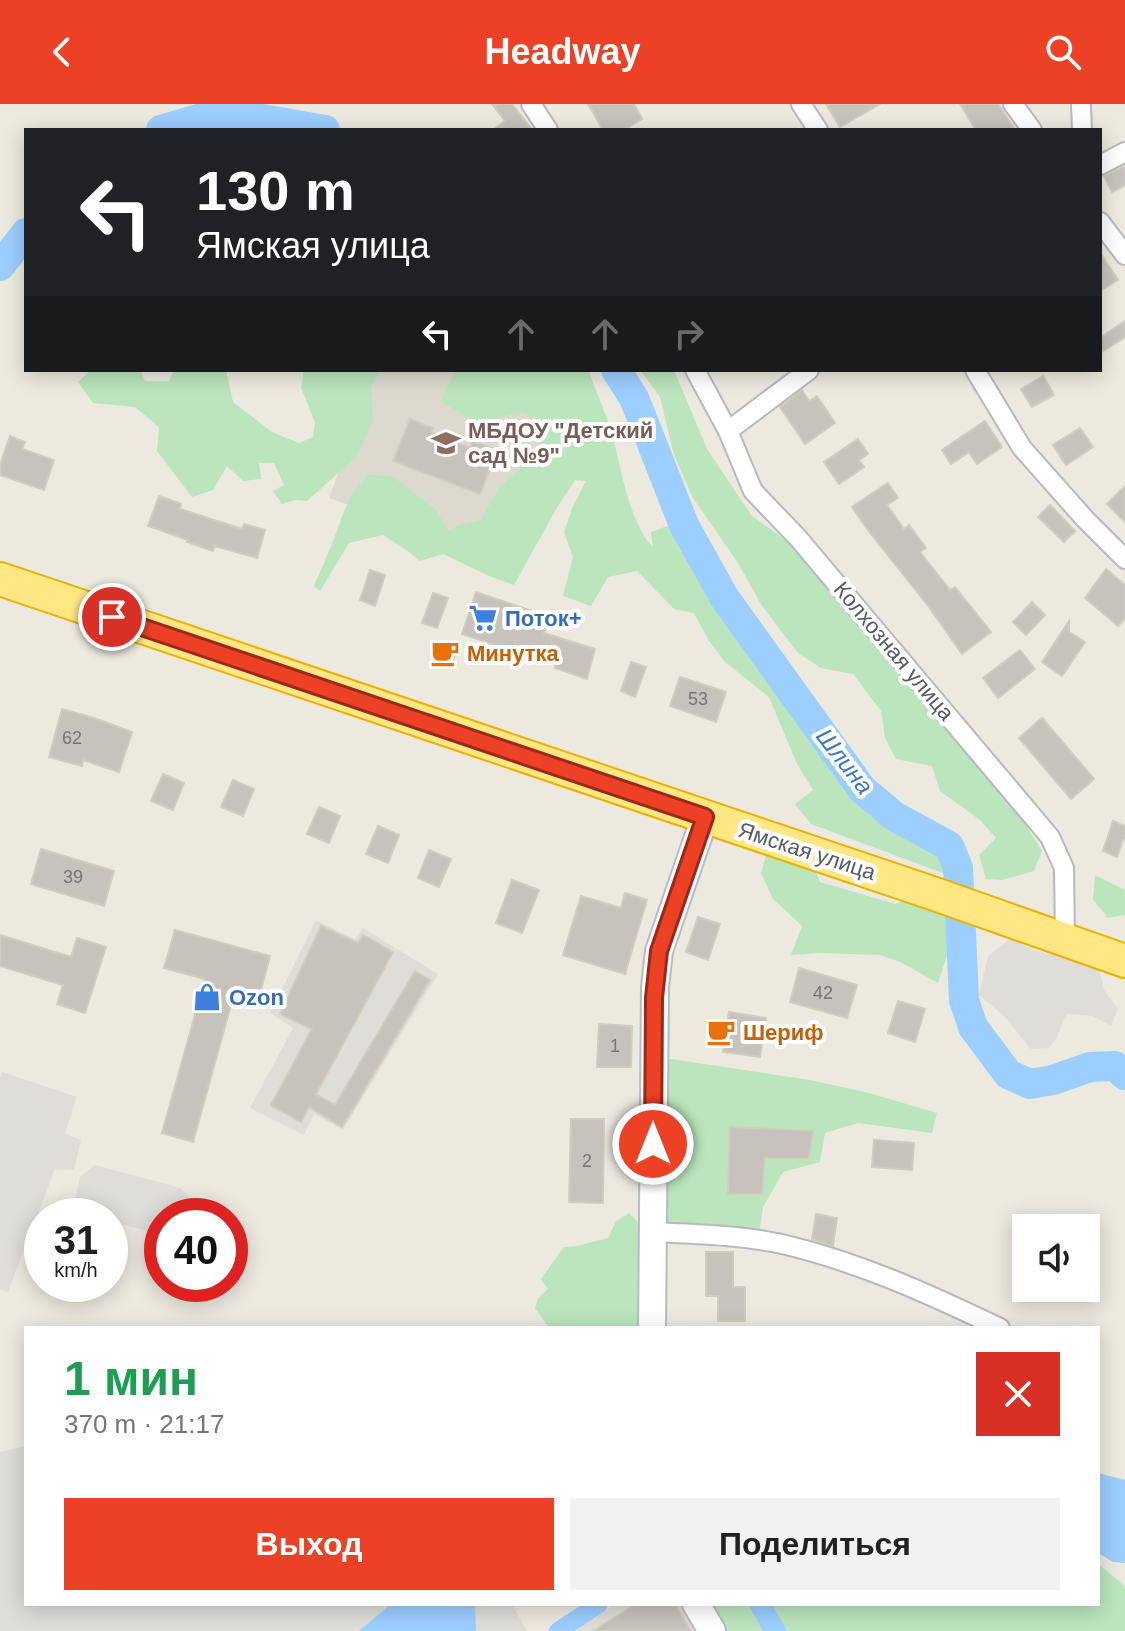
<!DOCTYPE html>
<html lang="ru">
<head>
<meta charset="utf-8">
<style>
	:root { --surface:#fff; --page:#f2f2f2; --text:#202124; --muted:#757577; --accent:#ec4125 }
	body { margin:0; font-family:Arial,sans-serif; background:var(--page); color:var(--text); height:100vh; display:flex; flex-direction:column; font-size:30px; white-space:nowrap }
	* { box-sizing:border-box; margin:0 }
	p { font-size:26px; color:var(--muted) }
	.icon { flex:none; width:44px; height:44px; fill:none; stroke:currentColor; stroke-width:2; stroke-linecap:round; stroke-linejoin:round }
	.map { position:relative; flex:1; overflow:hidden }
	.sheet { position:absolute; left:24px; top:1222px; width:1076px; height:280px; display:flex; flex-direction:column; background:var(--surface); border-radius:0px; box-shadow:0 4px 20px #0003 }
	.sheet>* { flex:none }
	.hud { position:absolute; left:24px; top:24px; width:1078px; height:244px; border-radius:0px; box-shadow:0 4px 20px #0003; background:#202124; color:#fff; overflow:hidden }
	.buttons { position:absolute; left:1012px; top:1110px; display:grid; gap:16px }
	.buttons a { display:grid; place-items:center; width:88px; height:88px; border-radius:0px; background:var(--surface); box-shadow:0 4px 20px #0003; font-size:40px }
	.speed { position:absolute; left:24px; top:1094px; display:flex; gap:16px; font-size:40px; font-weight:700; text-align:center }
	.speed>* { display:grid; place-content:center; width:104px; height:104px; border-radius:50%; background:var(--surface); box-shadow:0 4px 20px #0003; line-height:1 }
	.speed small { font-size:20px; font-weight:400 }
	.speed .limit { border:12px solid #d22; background:#fff; color:#111 }
	.pin { position:absolute; display:grid; place-items:center; width:68px; height:68px; color:#fff; margin:-34px; border:4px solid #fff; border-radius:50%; box-shadow:0 2px 8px #0007 }
	.me { position:absolute; width:88px; margin:-44px; rotate:0deg; stroke-linejoin:round; filter:drop-shadow(0 0 6px #0008) }
	.turn { display:flex; align-items:center; gap:28px; height:168px; padding:0 40px; font-size:36px }
	.turn .icon { width:104px; height:104px; stroke-width:2.5 }
	.turn b { display:block; font-size:56px; line-height:68px }
	.lanes { display:flex; align-items:center; height:76px; padding:0 40px; background:#0003; justify-content:center; gap:40px; direction:ltr }
	.lanes .off { opacity:.35 }
	.round { display:grid; place-items:center; flex:none; width:84px; height:84px; border-radius:0px; background:var(--page) }
	.headline { display:flex; align-items:center; justify-content:space-between; height:136px; padding:0 40px }
	h1 { font-size:48px; font-weight:600; line-height:60px; color:#1e9e55 }
	.cta { display:flex; gap:16px; margin-top:auto; padding:16px 40px }
	.cta a { flex:1; height:92px; border-radius:0px; background:var(--accent); color:#fff; font-size:32px; font-weight:600; line-height:92px; text-align:center }
	.cta a+a { background:var(--page); color:var(--text) }
	header { display:flex; justify-content:space-between; align-items:center; height:104px; padding:0 40px; background:var(--accent); color:#fff; font-size:36px; font-weight:600 }
	.map>svg:first-child { display:block }
	.industrial { fill:#dfddd7 }
	.education { fill:#dcd9ce }
	.green { fill:#bae5bd }
	.water { fill:#9cceff }
	.lines { fill:none; stroke-linecap:round; stroke-linejoin:round }
	.canal { stroke:#9cceff; stroke-width:18 }
	.river { stroke:#9cceff; stroke-width:30 }
	.building { fill:#c7c3bc; stroke:#d0ccbe; stroke-width:2 }
	.street-casing { stroke:#b7b9bf; stroke-width:22 }
	.secondary-casing { stroke:#b8bbc2; stroke-width:30 }
	.highway-casing { stroke:#ebb000; stroke-width:36 }
	.street { stroke:#fff; stroke-width:18 }
	.secondary { stroke:#fff; stroke-width:26 }
	.highway { stroke:#ffe783; stroke-width:32 }
	.route-casing { stroke:#992a18; stroke-width:20 }
	.route { stroke:#ec4125; stroke-width:14 }
	.labels { text-anchor:middle; dominant-baseline:central; stroke-width:8; stroke-linejoin:round; paint-order:stroke }
	.number-label { font-size:18px; fill:#747578 }
	.education-label { font-size:22px; font-weight:bold; fill:#785e54; stroke:#fff; text-anchor:start }
	.shop-label { font-size:22px; font-weight:bold; fill:#366cbe; stroke:#fff; text-anchor:start }
	.street-label { font-size:22px; fill:#585b61; stroke:#fff }
	.food-label { font-size:22px; font-weight:bold; fill:#c56008; stroke:#fff; text-anchor:start }
	.water-label { font-size:24px; font-style:italic; fill:#3d77c4; stroke:#fff }
</style>
</head>
<body>
<header><svg class="icon" aria-label="back" viewBox="0 0 24 24"><path d="M15 5l-7 7 7 7"/></svg>Headway<svg class="icon" aria-label="search" viewBox="0 0 24 24"><circle cx="10" cy="10" r="6"/><path d="M15 15l6 6"/></svg></header>
<div class="map">
<svg width="1125" height="1527" viewBox="0 0 1125 1527">
	<rect width="100%" height="100%" fill="#eceadf"/>
	<!-- industrial -->
	<g class="industrial">
		<polygon points="316,816 355,835 363,824 438,870 343,1026 314,1010 304,1031 250,1004 293,924 270,909"/>
		<polygon points="1010,835 1033,846 1077,857 1098,860 1104,886 1118,905 1111,922 1093,912 1066,910 1057,934 1049,944 1031,945 1004,912 979,891 988,852"/>
		<polygon points="2,968 77,993 65,1029 81,1036 74,1066 55,1065 8,1188 0,1185 0,974"/>
		<polygon points="95,1061 181,1084 198,1104 196,1112 162,1112 162,1131 110,1117 110,1112 94,1112 73,1105 80,1073"/>
		<polygon points="26,1342 26,1500 512,1500 527,1527 0,1527 0,1348"/>
		<polygon points="615,1500 680,1500 696,1527 574,1527"/>
	</g>
	<!-- education -->
	<polygon class="education" points="377,266 513,266 562,284 499,456 329,394"/>
	<!-- green -->
	<g class="green">
		<polygon points="91,266 140,266 145,277 169,277 174,266 226,266 233,298 272,328 299,339 313,333 315,318 301,284 304,266 380,266 371,283 373,316 357,352 307,397 295,396 282,400 273,387 284,381 274,359 259,359 261,375 243,377 227,362 213,386 192,393 157,347 159,323 135,303 93,299 78,278"/>
		<path d="M457,266H586L589,268C597,290 607,311 613,333C621,364 630,421 653,443L651,428L670,421L703,476L742,535L779,582L847,680L871,710L918,734L944,746L948,771L811,720L795,700L813,686L797,660L769,593L725,558L709,537L694,509L674,505L637,467L608,473L591,502L563,492L573,453L564,428L573,402L586,377L575,376L555,407L514,481L489,472L443,450L420,457L408,447L383,431L349,439L320,487L314,482C320,468 326,454 332,440C343,412 346,392 369,371L392,372L436,406L448,427L459,421L481,416L499,384L538,348L539,316L523,308L475,318L441,297L448,281Z"/>
		<polygon points="640,266 674,266 707,345 752,412 805,450 899,570 946,620 994,678 1027,723 1042,747 1034,767 1002,776 986,775 979,751 996,734 980,716 940,687 932,662 896,655 885,634 881,607 853,570 821,564 798,549 762,502 738,459 693,394 674,351 660,293"/>
		<polygon points="767,749 813,762 820,778 895,800 913,793 950,807 953,834 938,879 900,858 880,851 821,849 791,851 802,822 773,795 761,769"/>
		<polygon points="1095,771 1125,786 1125,811 1107,814 1105,810 1093,796"/>
		<polygon points="671,955 810,976 869,989 937,1009 932,1029 858,1019 825,1029 820,1058 783,1068 763,1103 759,1131 663,1123 664,958"/>
		<polygon points="629,1109 645,1126 642,1224 549,1224 535,1204 538,1194 548,1185 541,1175 564,1143 577,1142 608,1134 616,1117"/>
		<polygon points="1098,1460 1125,1482 1125,1527 725,1527 709,1500 1098,1500"/>
	</g>
	<!-- water -->
	<g class="water">
		<polygon points="1098,1369 1125,1376 1125,1459 1113,1458 1098,1449"/>
		<polygon points="391,1500 475,1500 476,1527 359,1527"/>
		<polygon points="748,1500 772,1500 787,1527 763,1527"/>
	</g>
	<g class="lines">
		<!-- canal -->
		<polyline class="canal" points="558,1527 599,1500"/>
		<!-- river -->
		<g class="river">
			<polyline points="161,26 208,12 251,13 325,26"/>
			<polyline points="0,162 26,129"/>
			<polyline points="616,266 634,294 684,421 724,493 862,685 894,712 949,742 958,764 964,896 973,923 1008,970 1030,980 1053,976 1090,963 1115,962 1125,971"/>
		</g>
	</g>
	<!-- building -->
	<g class="building">
		<polygon points="492,0 512,0 532,26 493,26 505,17"/>
		<polygon points="588,0 634,0 642,15 624,26 603,26"/>
		<polygon points="826,0 880,0 840,23"/>
		<polygon points="960,0 998,0 1015,26 976,26"/>
		<polygon points="1125,62 1125,81 1112,88 1104,72"/>
		<polygon points="1100,149 1118,176 1100,187"/>
		<polygon points="1125,217 1125,233 1100,249 1100,234"/>
		<polygon points="1043,272 1054,291 1032,303 1021,285"/>
		<polygon points="802,286 809,297 817,292 835,319 805,340 780,303"/>
		<polygon points="410,315 433,324 431,329 470,344 473,337 497,346 480,390 393,357"/>
		<polygon points="985,317 1002,343 977,360 969,348 951,360 942,346"/>
		<polygon points="1080,324 1093,343 1066,361 1053,341"/>
		<polygon points="10,332 25,338 22,345 54,356 44,386 0,371 0,361"/>
		<polygon points="858,335 868,350 859,356 864,363 839,380 824,358"/>
		<polygon points="888,379 898,394 887,401 904,425 909,421 926,444 920,448 950,486 955,483 991,528 962,550 929,503 867,425 852,403"/>
		<polygon points="1125,382 1125,418 1107,400"/>
		<polygon points="159,392 181,400 180,405 242,425 244,420 265,426 257,454 215,442 213,447 187,438 188,436 148,422"/>
		<polygon points="1050,401 1075,427 1064,438 1038,413"/>
		<polygon points="1106,465 1125,481 1125,515 1118,522 1085,494"/>
		<polygon points="370,466 385,471 375,502 360,496"/>
		<polygon points="476,488 538,509 535,519 546,523 544,529 595,545 587,575 555,564 556,561 462,530"/>
		<polygon points="433,489 448,494 437,524 422,519"/>
		<polygon points="1032,498 1045,511 1026,531 1013,518"/>
		<polygon points="1069,517 1069,528 1085,538 1062,572 1042,558"/>
		<polygon points="443,544 456,548 450,564 438,559"/>
		<polygon points="1020,546 1035,565 998,594 983,574"/>
		<polygon points="631,558 646,563 635,593 621,587"/>
		<polygon points="680,573 726,588 716,618 670,602"/>
		<polygon points="62,605 94,614 132,628 119,668 83,656 82,662 49,653"/>
		<polygon points="1042,614 1094,675 1071,695 1019,634"/>
		<polygon points="163,670 184,679 173,706 151,697"/>
		<polygon points="233,676 254,685 243,712 221,703"/>
		<polygon points="319,703 340,712 329,739 307,730"/>
		<polygon points="1113,717 1125,722 1125,731 1117,753 1103,747"/>
		<polygon points="378,722 399,731 388,759 366,750"/>
		<polygon points="41,745 114,767 104,802 31,780"/>
		<polygon points="429,746 451,755 439,783 418,774"/>
		<polygon points="512,776 539,786 522,829 496,819"/>
		<polygon points="625,789 647,796 625,870 563,851 581,792 621,804"/>
		<polygon points="698,813 720,820 708,856 686,848"/>
		<polygon points="321,822 358,839 363,831 393,848 316,990 335,1001 415,867 430,876 342,1023 309,1003 301,1018 271,1001 312,925 280,910"/>
		<polygon points="175,826 270,852 260,890 236,883 193,1038 162,1029 205,875 164,864"/>
		<polygon points="0,831 71,853 77,834 106,843 85,909 57,900 63,881 0,862"/>
		<polygon points="799,864 857,881 847,914 790,898"/>
		<polygon points="898,897 925,905 915,938 888,929"/>
		<polygon points="729,908 766,914 760,953 723,948 724,940 713,938 716,918 727,919"/>
		<polygon points="599,920 632,922 631,963 597,963"/>
		<polygon points="571,1015 604,1015 603,1099 569,1098"/>
		<polygon points="730,1023 813,1027 809,1054 765,1054 762,1090 728,1090"/>
		<polygon points="874,1036 914,1039 912,1066 872,1063"/>
		<polygon points="816,1110 837,1114 833,1142 812,1135"/>
		<polygon points="706,1148 733,1148 733,1183 745,1183 745,1217 718,1217 718,1192 706,1192"/>
		<polygon points="636,1500 675,1500 691,1527 593,1527"/>
	</g>
	<g class="lines">
		<defs>
			<g id="street">
				<polyline points="531,0 548,26"/>
				<polyline points="801,0 818,26"/>
				<polyline points="1013,0 1032,26"/>
				<polyline points="1081,0 1082,26"/>
				<polyline points="1100,61 1125,48"/>
				<polyline points="1100,118 1125,151"/>
				<polyline points="695,266 728,327 753,387 798,434 1050,733 1064,764 1065,836"/>
				<polyline points="975,266 1022,344 1085,415 1125,455"/>
				<polyline points="728,327 809,266"/>
				<path d="M653,1128C695,1130 740,1131 782,1140C859,1158 929,1190 1000,1224"/>
			</g>
			<g id="secondary">
				<polyline points="652,1224 655,883 659,847 705,713"/>
				<polyline points="696,1500 712,1527"/>
			</g>
			<polyline id="highway" points="0,475 932,789 1125,857"/>
		</defs>
		<!-- street casing -->
		<use href="#street" class="street-casing"/>
		<!-- secondary casing -->
		<use href="#secondary" class="secondary-casing"/>
		<!-- highway casing -->
		<use href="#highway" class="highway-casing"/>
		<!-- street -->
		<use href="#street" class="street"/>
		<!-- secondary -->
		<use href="#secondary" class="secondary"/>
		<!-- highway -->
		<use href="#highway" class="highway"/>
	</g>
	<g class="lines">
		<defs>
			<polyline id="route" points="112,513 705,713 659,847 654,894 653,1040"/>
		</defs>
		<!-- route casing -->
		<use href="#route" class="route-casing"/>
		<!-- route -->
		<use href="#route" class="route"/>
	</g>
	<!-- icons -->
	<defs>
		<symbol id="school-bare" viewBox="-9 -9 18 18"><path d="M0-5L7-2L0 1L-7-2ZM-4 1L0 2.5L4 1V4Q0 6-4 4Z" fill="#8d6e63" stroke="#fff" stroke-width="2.5" paint-order="stroke"/></symbol>
		<symbol id="supermarket-bare" viewBox="-9 -9 18 18"><path d="M-6-5.5h2.5l.6 2H6L4.5 2H-2.5L-4.4-4H-6ZM-1.5 3.2a1.3 1.3 0 1 0 .1 0ZM3 3.2a1.3 1.3 0 1 0 .1 0Z" fill="#3f7fe0" stroke="#fff" stroke-width="2.5" paint-order="stroke"/></symbol>
		<symbol id="cafe-bare" viewBox="-9 -9 18 18"><path d="M-5.5-4.5H6V0H3Q3 3.5 0 3.5H-2.5Q-5.5 3.5-5.5 0ZM3-3.2v2h1.7v-2ZM-6 4.5H4V6H-6Z" fill="#e8710a" stroke="#fff" stroke-width="2.5" paint-order="stroke"/></symbol>
		<symbol id="shop-bare" viewBox="-9 -9 18 18"><path d="M-5-2.5h2.3a2.7 3.5 0 0 1 5.4 0H5L5.5 6h-11ZM-1.5-2.5h3a1.5 2.3 0 0 0-3 0Z" fill="#3f7fe0" stroke="#fff" stroke-width="2.5" paint-order="stroke"/></symbol>
	</defs>
	<g fill-rule="evenodd">
		<use href="#school-bare" x="426" y="319" width="40" height="40"/>
		<use href="#supermarket-bare" x="463" y="494" width="40" height="40"/>
		<use href="#cafe-bare" x="425" y="529" width="40" height="40"/>
		<use href="#shop-bare" x="187" y="873" width="40" height="40"/>
		<use href="#cafe-bare" x="701" y="908" width="40" height="40"/>
	</g>
	<g class="labels">
		<!-- number labels -->
		<g class="number-label">
			<text x="698" y="595">53</text>
			<text x="72" y="634">62</text>
			<text x="73" y="773">39</text>
			<text x="823" y="889">42</text>
			<text x="615" y="942">1</text>
			<text x="587" y="1057">2</text>
		</g>
		<!-- education labels -->
		<g class="education-label">
			<text x="468" y="326">МБДОУ "Детский<tspan x="468" dy="25">сад №9"</tspan></text>
		</g>
		<!-- shop labels -->
		<g class="shop-label">
			<text x="505" y="514">Поток+</text>
			<text x="229" y="893">Ozon</text>
		</g>
		<!-- street labels -->
		<g class="street-label">
			<text transform="translate(894 547) rotate(50)">Колхозная улица</text>
			<text transform="translate(807 747) rotate(18)">Ямская улица</text>
		</g>
		<!-- food labels -->
		<g class="food-label">
			<text x="467" y="549">Минутка</text>
			<text x="743" y="928">Шериф</text>
		</g>
		<!-- water labels -->
		<g class="water-label">
			<text transform="translate(845 657) rotate(52)">Шлина</text>
		</g>
	</g>
</svg>
<div class="buttons">
<a><svg class="icon" aria-label="sound" viewBox="0 0 24 24"><path d="M4 9h4l5-4v14l-5-4H4zM17 9q2 3 0 6"/></svg></a>
</div>
<div class="speed"><div>31<small>km/h</small></div><div class="limit">40</div></div>
<div class="pin" style="left:112px;top:513px;background:#d93025"><svg class="icon" aria-label="arrive" viewBox="0 0 24 24"><path d="M6 21V4h12l-3 4 3 4H6"/></svg></div>
<svg class="me" style="left:653px;top:1040px" viewBox="-20 -20 40 40"><circle r="17" fill="#ec4125" stroke="#fff" stroke-width="3"/><path d="M0-11L8 9 0 5-8 9z" fill="#fff"/></svg>
<div class="hud">
<div class="turn"><svg class="icon" aria-label="left" viewBox="0 0 24 24"><path d="M17 20v-9H6M10 6l-5 5 5 5"/></svg><div><b>130 m</b>Ямская улица</div></div>
<div class="lanes"><svg class="icon" aria-label="left" viewBox="0 0 24 24"><path d="M17 20v-9H6M10 6l-5 5 5 5"/></svg><svg class="icon off" aria-label="ahead" viewBox="0 0 24 24"><path d="M12 20V5M6 11l6-6 6 6"/></svg><svg class="icon off" aria-label="ahead" viewBox="0 0 24 24"><path d="M12 20V5M6 11l6-6 6 6"/></svg><svg class="icon off" aria-label="right" viewBox="0 0 24 24"><path d="M7 20v-9h11M14 6l5 5-5 5"/></svg></div>
</div>
<section class="sheet">
<div class="headline"><div><h1>1 мин</h1><p>370 m · 21:17</p></div><a class="round" style="background:#d93025;color:#fff"><svg class="icon" aria-label="close" viewBox="0 0 24 24"><path d="M6 6l12 12M18 6L6 18"/></svg></a></div>
<div class="cta"><a>Выход</a><a>Поделиться</a></div>
</section>
</div>
</body>
</html>
